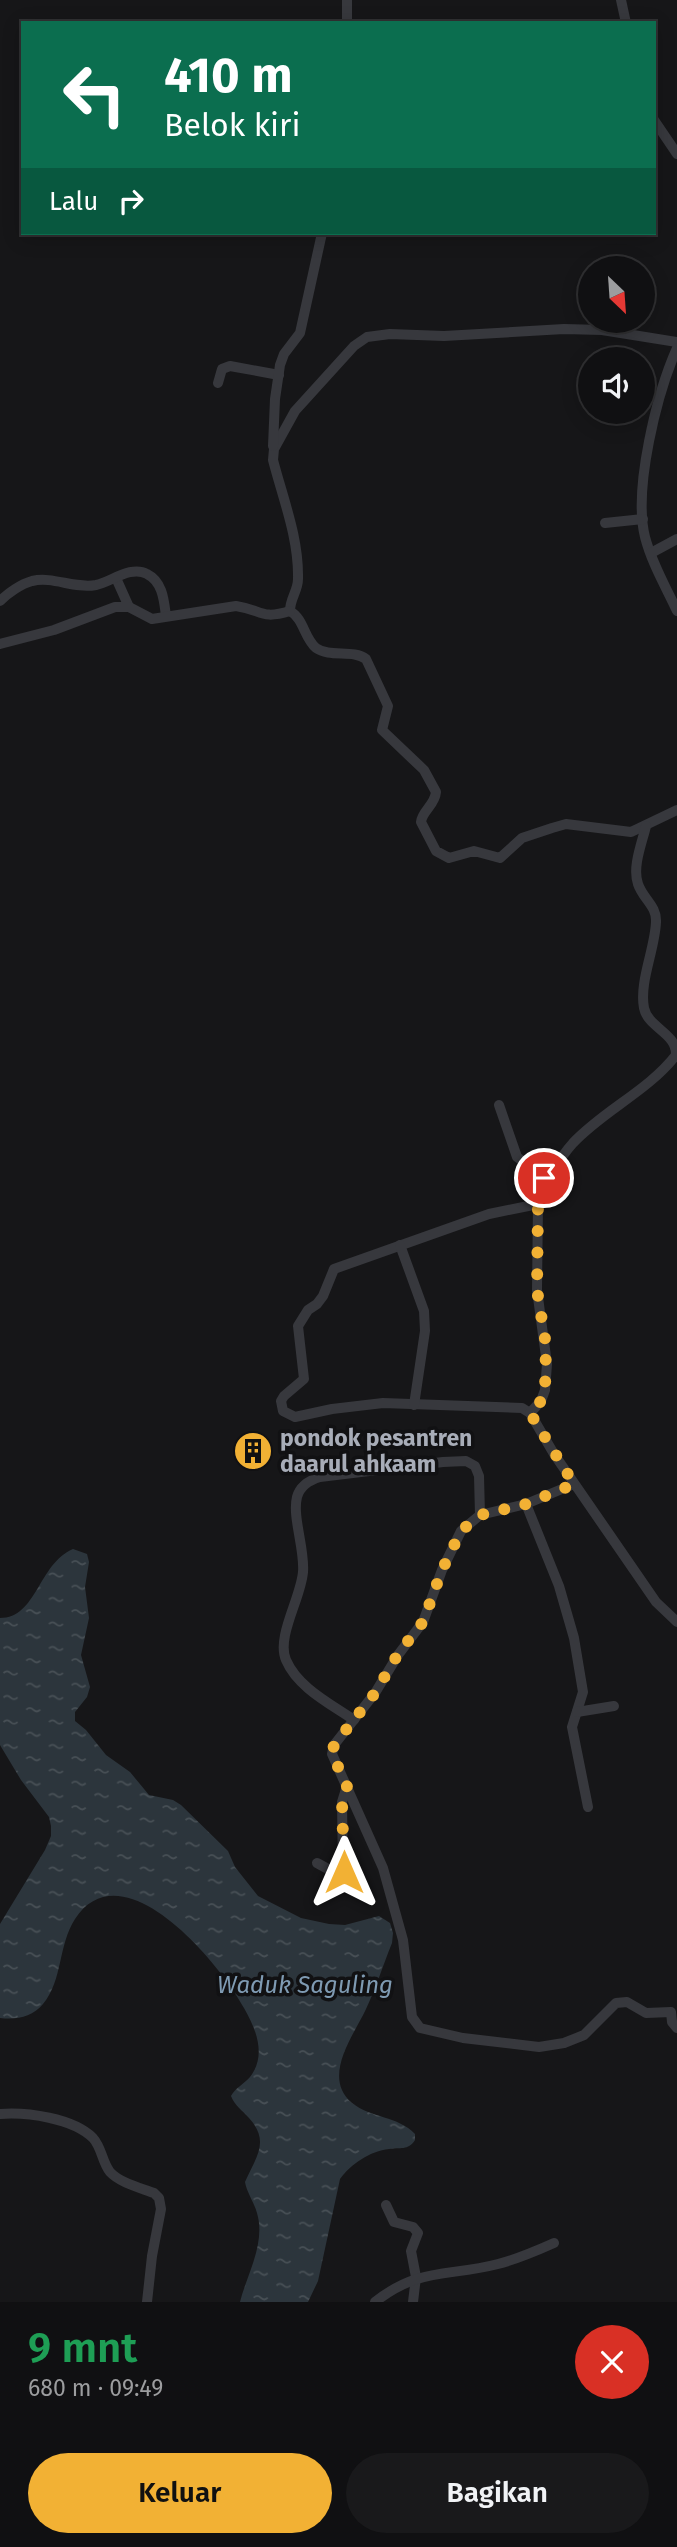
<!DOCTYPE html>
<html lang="id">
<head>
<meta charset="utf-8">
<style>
	:root { --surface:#101012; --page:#19191b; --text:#f1f3f6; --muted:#9c9d9f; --line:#303032; --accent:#f2b134 }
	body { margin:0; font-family:"Fira Sans",sans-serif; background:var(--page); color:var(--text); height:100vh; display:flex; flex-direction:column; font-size:26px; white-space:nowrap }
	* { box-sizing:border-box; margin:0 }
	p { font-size:23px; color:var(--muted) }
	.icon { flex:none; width:38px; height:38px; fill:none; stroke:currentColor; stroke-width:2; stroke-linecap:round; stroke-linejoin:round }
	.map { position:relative; height:2302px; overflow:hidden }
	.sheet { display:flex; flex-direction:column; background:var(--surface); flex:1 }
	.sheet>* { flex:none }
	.top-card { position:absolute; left:21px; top:21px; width:635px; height:214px; border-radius:0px; box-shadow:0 4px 18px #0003,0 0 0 2px var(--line); background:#0b6e4f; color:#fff; overflow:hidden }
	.needle { width:46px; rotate:155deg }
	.fabs { position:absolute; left:578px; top:256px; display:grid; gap:14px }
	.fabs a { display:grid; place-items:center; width:77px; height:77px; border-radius:50%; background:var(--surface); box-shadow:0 4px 18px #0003,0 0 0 2px var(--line); font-size:35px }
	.pin { position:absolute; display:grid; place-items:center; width:60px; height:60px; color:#fff; margin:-30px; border:4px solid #fff; border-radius:50%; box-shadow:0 2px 7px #0007 }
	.me { position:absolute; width:77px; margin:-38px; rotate:0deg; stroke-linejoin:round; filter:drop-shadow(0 0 5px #0008) }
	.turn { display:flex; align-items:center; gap:24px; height:147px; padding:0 28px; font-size:32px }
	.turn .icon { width:91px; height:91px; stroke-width:2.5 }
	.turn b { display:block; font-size:49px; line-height:60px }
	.then { display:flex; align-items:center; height:66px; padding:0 28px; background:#0003; gap:14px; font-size:26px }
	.round { display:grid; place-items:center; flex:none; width:74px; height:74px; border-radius:37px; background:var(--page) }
	.headline { display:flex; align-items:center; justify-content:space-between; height:119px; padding:0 28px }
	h1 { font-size:42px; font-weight:600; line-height:52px; color:#1e9e55 }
	.cta { display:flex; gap:14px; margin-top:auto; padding:14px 28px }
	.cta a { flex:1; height:80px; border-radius:42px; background:var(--accent); color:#111; font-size:28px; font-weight:600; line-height:80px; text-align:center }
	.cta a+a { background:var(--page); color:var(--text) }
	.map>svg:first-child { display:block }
	.water { fill:url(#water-ripples) }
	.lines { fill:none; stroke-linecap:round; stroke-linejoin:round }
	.minor { stroke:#37383d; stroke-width:10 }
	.route { stroke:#f2b134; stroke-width:12; stroke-dasharray:0 21.6 }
	.labels { text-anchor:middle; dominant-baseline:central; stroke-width:7; stroke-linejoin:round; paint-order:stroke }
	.poi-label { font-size:23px; font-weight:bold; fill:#a8adb8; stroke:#111113; text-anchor:start }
	.water-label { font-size:24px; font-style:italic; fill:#7f9bb3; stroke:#111113 }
</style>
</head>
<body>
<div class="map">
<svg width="677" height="2302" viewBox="0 0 677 2302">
	<defs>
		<pattern id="water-ripples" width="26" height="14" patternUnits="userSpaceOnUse" patternTransform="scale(1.75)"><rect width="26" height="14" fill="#2c353c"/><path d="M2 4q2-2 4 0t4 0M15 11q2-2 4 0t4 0" fill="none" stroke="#485056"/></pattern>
	</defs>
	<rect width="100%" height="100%" fill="#161618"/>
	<!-- water -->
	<path class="water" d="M73,1549L87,1554L89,1562L85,1587L89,1618L81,1655L90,1687L87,1697L75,1712V1721L86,1730L106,1755L130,1772L149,1795L173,1800L181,1805L228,1851L235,1867L258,1896L301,1918L329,1924L345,1925L379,1916L390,1923L393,1933L392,1943C383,1965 376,1988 366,2009C354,2035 321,2077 352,2103C371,2118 398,2116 415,2134V2140C408,2151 400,2147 389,2149C370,2151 351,2164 340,2179L318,2281L308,2302H240C247,2274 266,2243 257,2213C254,2202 247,2193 245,2182C255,2158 271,2142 249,2118C242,2110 235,2106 231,2096C235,2088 244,2084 250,2077C267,2055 256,2029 244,2008C221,1965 123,1846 75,1919C58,1945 63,1980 43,2004C32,2017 17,2020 0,2018V1924L45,1850L51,1836V1826L49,1817L21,1780L0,1745V1618C37,1618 38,1564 73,1549Z"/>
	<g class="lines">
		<!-- minor -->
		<g class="minor">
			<polyline points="621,0 626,23"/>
			<polyline points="347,23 347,0"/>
			<polyline points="654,120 677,154"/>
			<path d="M677,342L602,330L564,329L444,336L390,334L367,337L354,346L295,411L274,449L273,460C283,499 299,538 298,579C298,591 290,598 290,611C304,619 304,638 316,648C330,658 353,649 366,659L388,706L382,730L424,770L436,792C435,805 422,811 421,822L436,851L449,858L474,851L500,858L522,838L552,828L566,824L631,832L677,810"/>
			<path d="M677,348C657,393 633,489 645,537C652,564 666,587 677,611"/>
			<polyline points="218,383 222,369 230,366 279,375"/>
			<polyline points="273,446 275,399 280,365 284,354 300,333 322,233"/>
			<polyline points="605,523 643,519"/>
			<polyline points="651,553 677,539"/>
			<polyline points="116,578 129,607"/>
			<path d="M0,601C8,593 21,584 32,581C54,576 73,589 96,585C111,582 131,565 147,574C163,582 164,601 166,616"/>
			<path d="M0,644L54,630L115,607H129L152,619L236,606C263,610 260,620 290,611"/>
			<path d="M646,826C642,843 632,867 638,884C643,899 657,906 656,922C655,949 639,982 644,1008C648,1028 677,1033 676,1055C648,1091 604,1110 573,1143C557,1161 546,1182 538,1204L489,1214L334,1269L323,1296L317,1304L308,1310L298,1326L304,1379L284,1396L281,1401L283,1411L295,1417L332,1409L383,1403L522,1408L530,1413L554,1454L656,1602L677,1622"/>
			<polyline points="499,1105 517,1157 548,1180"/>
			<polyline points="400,1245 424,1311 425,1331 414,1405"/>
			<polyline points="530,1413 541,1401 545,1390 547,1364 537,1290 538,1204"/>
			<polyline points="574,1484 526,1504 480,1515 461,1531 442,1570 423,1622 398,1655 375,1693 334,1745 332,1754 383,1868 403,1940 412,2017 420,2028 463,2038 539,2047 564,2043 584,2035 616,2003 627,2002 646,2013 671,2012 672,2022 677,2028"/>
			<polyline points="526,1504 559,1586 574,1638 583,1692 572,1727 588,1807"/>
			<polyline points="577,1712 614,1706"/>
			<path d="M354,1720C331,1704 298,1688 286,1660C276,1637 301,1598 303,1572C305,1549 292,1517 297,1497C300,1486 310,1480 320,1477L443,1462L466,1461L475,1466L479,1476L480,1515"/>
			<polyline points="317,1863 339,1875 343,1874 342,1802 347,1786"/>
			<path d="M0,2114C27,2112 73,2118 93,2138C102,2148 102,2162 110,2172C120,2183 141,2188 154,2193L159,2198L161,2209L152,2256L147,2302"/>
			<polyline points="386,2205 394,2222 413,2227 418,2233 411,2251 416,2277 413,2302"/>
			<path d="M375,2302C419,2267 448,2277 498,2264C518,2259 536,2251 554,2243"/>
		</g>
	</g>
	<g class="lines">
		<!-- route -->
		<polyline class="route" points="344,1872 342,1802 347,1786 332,1754 334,1745 375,1693 398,1654 423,1622 442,1570 461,1531 480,1515 526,1504 574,1484 530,1413 541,1401 545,1390 546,1345 537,1290 538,1204 548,1180 544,1178"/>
	</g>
	<!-- icons -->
	<defs>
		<symbol id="building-disc" viewBox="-11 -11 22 22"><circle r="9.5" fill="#f2b134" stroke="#111113"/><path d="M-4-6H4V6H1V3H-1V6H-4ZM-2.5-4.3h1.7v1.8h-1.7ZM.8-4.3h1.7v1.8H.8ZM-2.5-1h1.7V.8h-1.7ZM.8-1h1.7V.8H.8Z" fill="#111"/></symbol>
	</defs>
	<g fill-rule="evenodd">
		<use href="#building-disc" x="231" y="1429" width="44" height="44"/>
	</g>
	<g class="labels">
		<!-- poi labels -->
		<g class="poi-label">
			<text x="280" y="1438">pondok pesantren<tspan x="280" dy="26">daarul ahkaam</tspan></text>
		</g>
		<!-- water labels -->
		<g class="water-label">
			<text x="305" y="1985">Waduk Saguling</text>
		</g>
	</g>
</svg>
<div class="fabs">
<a><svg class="needle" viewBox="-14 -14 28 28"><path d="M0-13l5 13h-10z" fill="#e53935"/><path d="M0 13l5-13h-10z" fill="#9c9d9f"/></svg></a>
<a><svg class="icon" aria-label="sound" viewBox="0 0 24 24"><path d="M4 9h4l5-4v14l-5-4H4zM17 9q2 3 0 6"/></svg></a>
</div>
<div class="pin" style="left:544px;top:1178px;background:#d93025"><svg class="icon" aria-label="arrive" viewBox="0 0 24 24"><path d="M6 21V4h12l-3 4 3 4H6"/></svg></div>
<svg class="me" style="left:344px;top:1872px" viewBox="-20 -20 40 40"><path d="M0-17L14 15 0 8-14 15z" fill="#f2b134" stroke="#fff" stroke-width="4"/></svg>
<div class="top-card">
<div class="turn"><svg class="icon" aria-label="left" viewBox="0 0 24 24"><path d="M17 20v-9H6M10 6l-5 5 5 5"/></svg><div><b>410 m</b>Belok kiri</div></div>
<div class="then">Lalu<svg class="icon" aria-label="right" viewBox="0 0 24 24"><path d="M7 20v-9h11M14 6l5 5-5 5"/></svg></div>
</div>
</div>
<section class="sheet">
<div class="headline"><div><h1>9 mnt</h1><p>680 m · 09:49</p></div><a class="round" style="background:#d93025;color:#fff"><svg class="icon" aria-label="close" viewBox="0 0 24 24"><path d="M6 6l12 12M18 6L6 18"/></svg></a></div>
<div class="cta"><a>Keluar</a><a>Bagikan</a></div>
</section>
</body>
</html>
